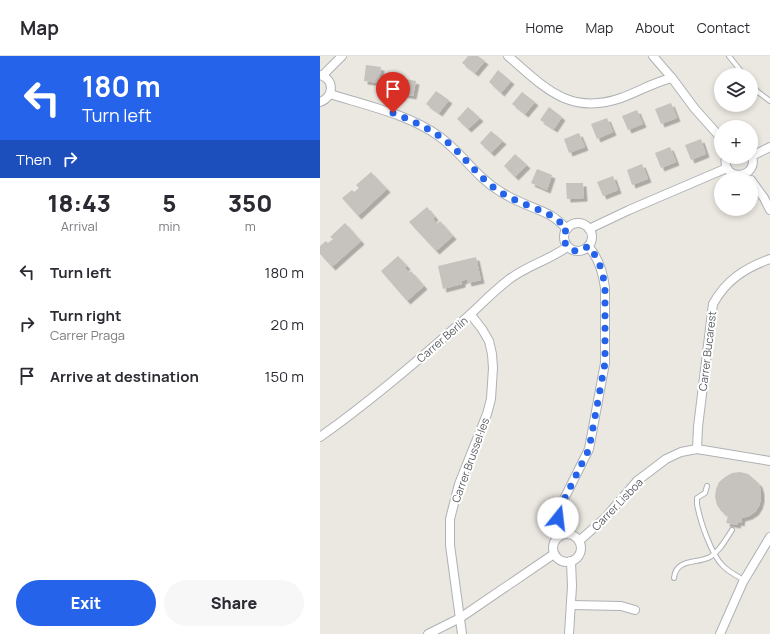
<!DOCTYPE html>
<html lang="en">
<head>
<meta charset="utf-8">
<style>
	:root { --surface:#fff; --page:#f7f7f7; --text:#2b2b33; --muted:#7c7c81; --line:#e1e1e2; --accent:#2563eb }
	body { margin:0; font-family:Manrope,sans-serif; background:var(--page); color:var(--text); height:100vh; display:flex; flex-direction:column; font-size:15px; white-space:nowrap }
	* { box-sizing:border-box; margin:0 }
	p { font-size:13px; color:var(--muted) }
	.icon { flex:none; width:22px; height:22px; fill:none; stroke:currentColor; stroke-width:2; stroke-linecap:round; stroke-linejoin:round }
	.map { position:relative; flex:1; overflow:hidden }
	.side { display:flex; flex-direction:column; background:var(--surface); width:320px }
	.side>* { flex:none }
	.top-card { background:#2563eb; color:#fff; overflow:hidden }
	.tools { position:absolute; left:394px; top:12px; display:grid; gap:8px }
	.tools a { display:grid; place-items:center; width:44px; height:44px; border-radius:50%; background:var(--surface); box-shadow:0 2px 6px #0003; font-size:20px }
	.pin { position:absolute; display:grid; place-items:center; width:34px; height:34px; color:#fff; margin:-41px -17px; border-radius:50% 50% 50% 0; rotate:-45deg; box-shadow:0 0 4px #0007 }
	.pin .icon { rotate:45deg }
	.me { position:absolute; width:44px; margin:-22px; rotate:16deg; stroke-linejoin:round; filter:drop-shadow(0 0 3px #0008) }
	.turn { display:flex; align-items:center; gap:14px; height:84px; padding:0 16px; font-size:18px }
	.turn .icon { width:52px; height:52px; stroke-width:2.5 }
	.turn b { display:block; font-size:28px; line-height:34px }
	.then { display:flex; align-items:center; height:38px; padding:0 16px; background:#0003; gap:8px; font-size:15px }
	.eta { display:flex; justify-content:space-evenly; align-items:center; height:68px; text-align:center }
	.eta b { font-size:24px; font-weight:800; line-height:28px }
	.cta { display:flex; gap:8px; margin-top:auto; padding:8px 16px }
	.cta a { flex:1; height:46px; border-radius:24px; background:var(--accent); color:#fff; font-size:16px; font-weight:800; line-height:46px; text-align:center }
	.cta a+a { background:var(--page); color:var(--text) }
	ul { padding:0; list-style:none }
	li { display:flex; align-items:center; gap:12px; height:52px; padding:0 16px }
	li div { flex:1 }
	li b { display:block; font-size:15px }
	li em { font-style:normal }
	header { display:flex; align-items:center; gap:24px; box-sizing:border-box; height:56px; padding:0 20px; background:var(--surface); border-bottom:1px solid var(--line) }
	header strong { font-size:19px }
	nav { display:flex; gap:22px; margin-inline-start:auto; font-size:14px }
	main { display:flex; flex:1; min-height:0 }
	.map>svg:first-child { display:block }
	.building { fill:#c6c2bd; filter:url(#shadow) }
	.lines { fill:none; stroke-linecap:round; stroke-linejoin:round }
	.lane-casing { stroke:#aeb2b5; stroke-width:6 }
	.street-casing { stroke:#aeb2b5; stroke-width:10 }
	.lane { stroke:#fff; stroke-width:4 }
	.street { stroke:#fff; stroke-width:8 }
	.route { stroke:#2563eb; stroke-width:7; stroke-dasharray:0 12.6 }
	.labels { text-anchor:middle; dominant-baseline:central; stroke-width:4; stroke-linejoin:round; paint-order:stroke }
	.street-label { font-size:11px; fill:#595d60; stroke:#fff }
</style>
</head>
<body>
<header>
<strong>Map</strong>
<nav><a>Home</a><a>Map</a><a>About</a><a>Contact</a></nav>
</header>
<main>
<section class="side">
<div class="top-card">
<div class="turn"><svg class="icon" aria-label="left" viewBox="0 0 24 24"><path d="M17 20v-9H6M10 6l-5 5 5 5"/></svg><div><b>180 m</b>Turn left</div></div>
<div class="then">Then<svg class="icon" aria-label="right" viewBox="0 0 24 24"><path d="M7 20v-9h11M14 6l5 5-5 5"/></svg></div>
</div>
<div class="eta">
<div><b>18:43</b><p>Arrival</p></div>
<div><b>5</b><p>min</p></div>
<div><b>350</b><p>m</p></div>
</div>
<ul>
<li><svg class="icon" aria-label="left" viewBox="0 0 24 24"><path d="M17 20v-9H6M10 6l-5 5 5 5"/></svg><div><b>Turn left</b></div><em>180 m</em></li>
<li><svg class="icon" aria-label="right" viewBox="0 0 24 24"><path d="M7 20v-9h11M14 6l5 5-5 5"/></svg><div><b>Turn right</b><p>Carrer Praga</p></div><em>20 m</em></li>
<li><svg class="icon" aria-label="arrive" viewBox="0 0 24 24"><path d="M6 21V4h12l-3 4 3 4H6"/></svg><div><b>Arrive at destination</b></div><em>150 m</em></li>
</ul>
<div class="cta"><a>Exit</a><a>Share</a></div>
</section>
<div class="map">
<svg width="450" height="578" viewBox="0 0 450 578">
	<defs>
		<filter id="shadow"><feDropShadow dx="3.5" dy="3.5" stdDeviation="0" flood-color="#0004"/></filter>
	</defs>
	<rect width="100%" height="100%" fill="#ebe7e1"/>
	<!-- building -->
	<g class="building">
		<polygon points="148,0 158,0 165,5 155,17 142,7"/>
		<polygon points="46,9 61,11 59,27 44,25"/>
		<polygon points="178,14 191,25 181,37 169,26"/>
		<polygon points="80,22 96,25 93,40 77,37"/>
		<polygon points="116,35 129,44 119,57 106,48"/>
		<polygon points="202,36 215,46 205,58 192,48"/>
		<polygon points="351,47 357,62 341,68 335,53"/>
		<polygon points="148,51 160,62 148,73 137,63"/>
		<polygon points="229,51 242,61 234,73 220,64"/>
		<polygon points="317,54 323,68 308,74 302,60"/>
		<polygon points="287,62 293,76 277,83 271,68"/>
		<polygon points="171,75 183,85 171,97 160,87"/>
		<polygon points="259,77 265,91 249,97 244,83"/>
		<polygon points="381,83 386,98 371,104 365,89"/>
		<polygon points="350,91 356,106 341,112 335,97"/>
		<polygon points="195,98 207,109 195,121 184,110"/>
		<polygon points="322,108 328,123 312,129 307,114"/>
		<polygon points="217,113 232,119 227,134 211,127"/>
		<polygon points="51,116 67,133 38,160 22,142 32,134 34,136 39,132 36,129"/>
		<polygon points="293,120 298,134 283,140 277,126"/>
		<polygon points="246,127 263,127 264,142 247,143"/>
		<polygon points="107,151 115,161 113,163 117,168 120,165 133,180 116,195 89,166"/>
		<polygon points="25,167 41,185 12,211 0,198 0,190 6,185 8,187 13,183 10,181"/>
		<polygon points="78,200 87,210 85,212 89,217 91,215 104,230 87,245 61,215"/>
		<polygon points="156,201 161,224 148,227 147,223 142,225 142,228 123,233 118,210"/>
		<polygon points="420,416 428,418 434,423 439,428 441,435 441,443 439,450 435,456 429,460 422,462 421,467 418,466 417,469 406,467 408,460 401,455 397,449 395,441 396,433 399,426 405,421 412,417"/>
	</g>
	<g class="lines">
		<defs>
			<g id="lane">
				<polyline points="409,0 424,19"/>
				<polyline points="431,28 438,36 450,45"/>
				<path d="M387,430L385,437L377,442V448C380,465 391,498 403,510C409,516 417,520 424,524"/>
				<path d="M354,522C356,502 377,508 390,501C400,495 406,483 412,474"/>
			</g>
			<g id="street">
				<path d="M188,0C224,31 249,60 301,42C318,36 334,26 352,22"/>
				<polyline points="333,0 352,22 375,53 401,82"/>
				<path d="M0,19C15,23 14,41 0,46"/>
				<polyline points="3,19 22,0"/>
				<path d="M10,38C45,49 91,59 120,81C142,97 157,122 181,136C196,146 214,151 230,159C237,163 242,168 247,173"/>
				<polyline points="432,100 450,91"/>
				<path d="M406,101C401,128 442,122 431,98"/>
				<polyline points="431,124 444,142 450,154"/>
				<circle cx="258" cy="181" r="14"/>
				<polyline points="269,173 309,154 407,112"/>
				<path d="M0,381C48,347 93,309 137,270C154,256 169,239 187,225C205,210 228,205 247,191"/>
				<path d="M377,393L378,371L393,248C406,224 425,212 450,203"/>
				<circle cx="247" cy="492" r="14"/>
				<path d="M239,480L237,473L240,451L269,393L285,307V232C283,216 279,202 268,190"/>
				<polyline points="259,485 285,462 317,425 346,403 361,396 377,393 450,405"/>
				<polyline points="251,549 301,550 315,554"/>
				<polyline points="108,578 140,562 234,498"/>
				<polyline points="142,578 130,489 130,463 139,428 167,358 171,343 173,312 172,298 169,285 162,273 151,259"/>
				<polyline points="249,578 252,530 251,505"/>
				<polyline points="400,578 423,526 450,481"/>
			</g>
		</defs>
		<!-- lane casing -->
		<use href="#lane" class="lane-casing"/>
		<!-- street casing -->
		<use href="#street" class="street-casing"/>
		<!-- lane -->
		<use href="#lane" class="lane"/>
		<!-- street -->
		<use href="#street" class="street"/>
	</g>
	<g class="lines">
		<!-- route -->
		<path class="route" d="M73,57C96,66 118,76 136,94C150,108 163,125 180,136C196,146 214,151 230,159C237,163 242,168 247,172C237,188 255,203 268,190C279,202 283,216 285,232V307L269,393L240,452L238,462"/>
	</g>
	<g class="labels">
		<!-- street labels -->
		<g class="street-label">
			<text transform="translate(122 283) rotate(-41)">Carrer Berlín</text>
			<text transform="translate(387 295) rotate(-83)">Carrer Bucarest</text>
			<text transform="translate(150 404) rotate(-70)">Carrer Brussel·les</text>
			<text transform="translate(297 448) rotate(-46)">Carrer Lisboa</text>
		</g>
	</g>
</svg>
<div class="tools">
<a><svg class="icon" aria-label="layers" viewBox="0 0 24 24"><path d="M12 4l9 5-9 5-9-5zM3 14l9 5 9-5"/></svg></a>
<a>+</a>
<a>−</a>
</div>
<div class="pin" style="left:73px;top:57px;background:#d93025"><svg class="icon" aria-label="arrive" viewBox="0 0 24 24"><path d="M6 21V4h12l-3 4 3 4H6"/></svg></div>
<svg class="me" style="left:238px;top:462px" viewBox="-20 -20 40 40"><circle r="19" fill="#fff"/><path d="M0-13L10 11 0 6-10 11z" fill="#2563eb"/></svg>
</div>
</main>
</body>
</html>
